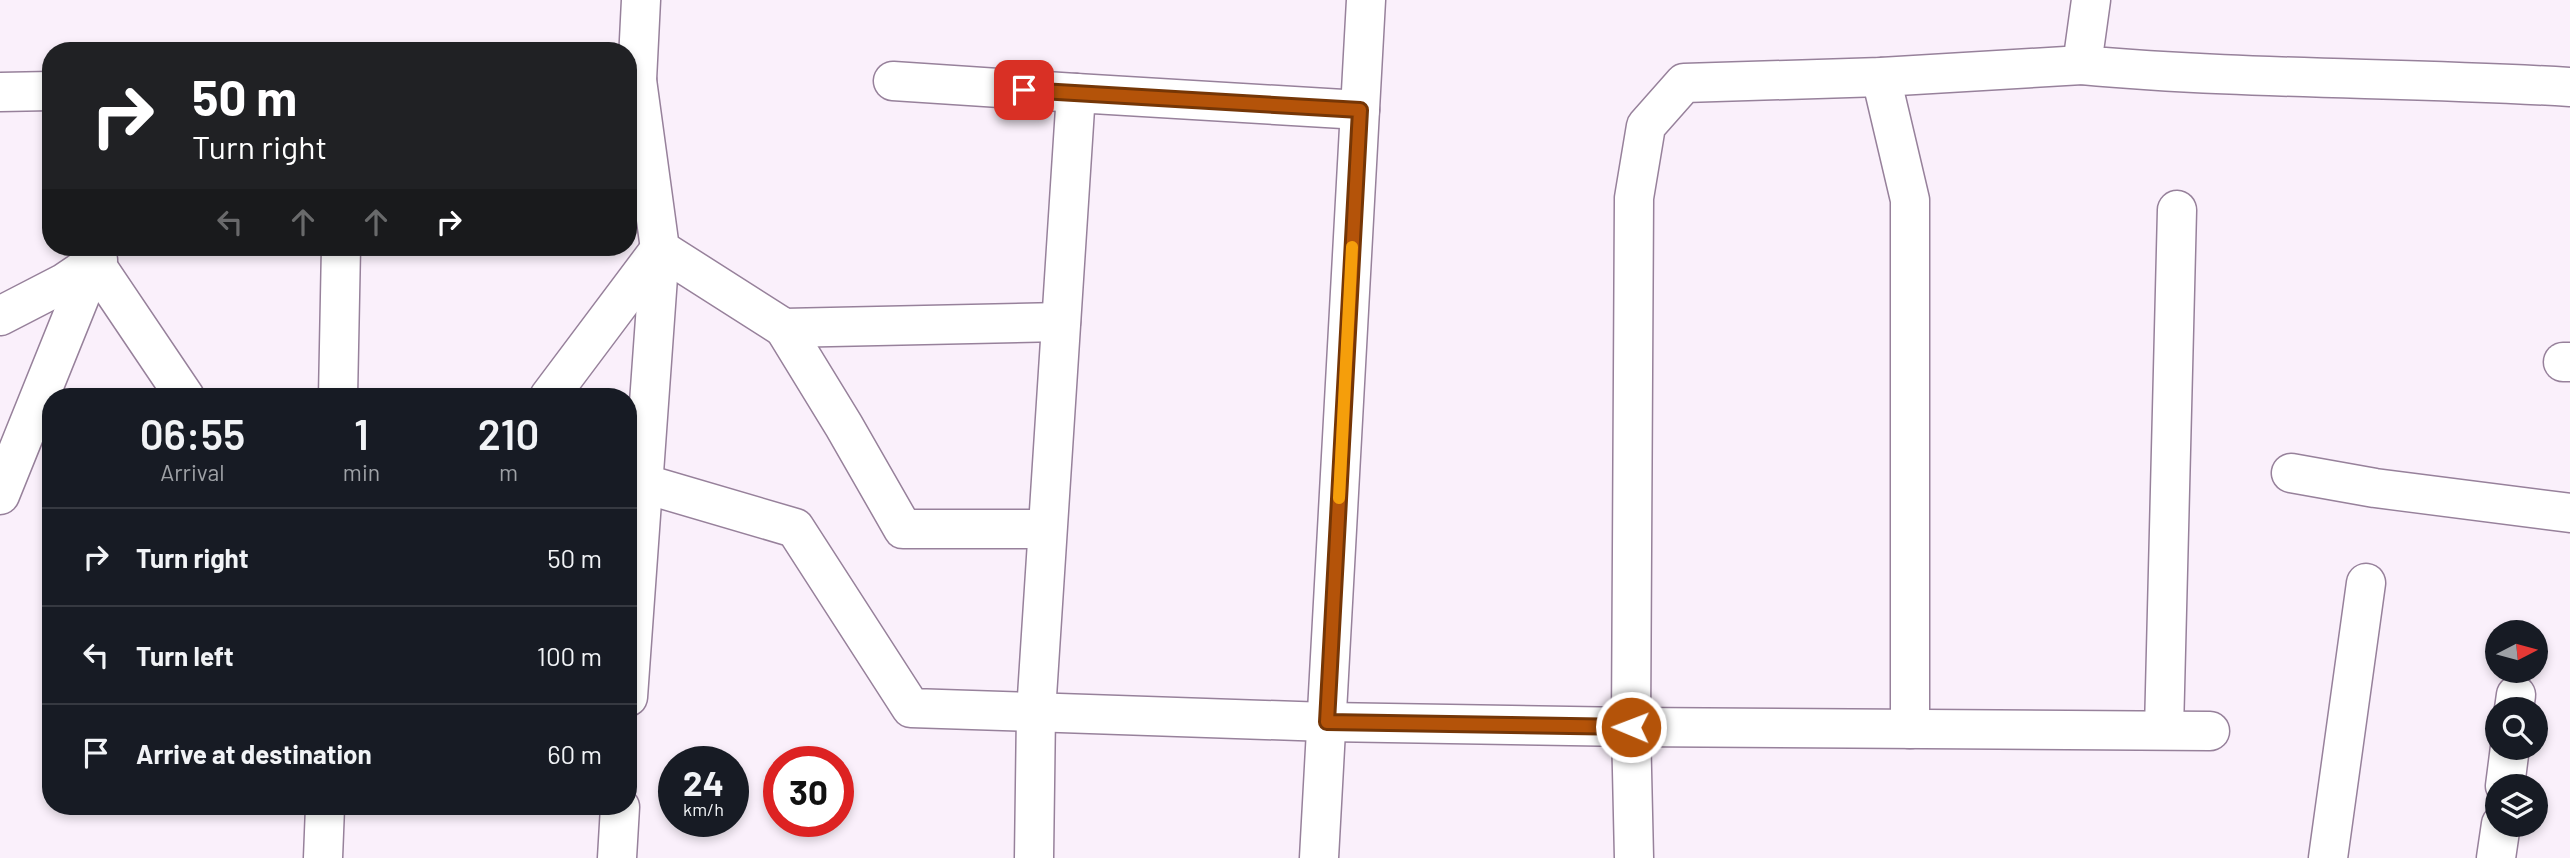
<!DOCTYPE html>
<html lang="en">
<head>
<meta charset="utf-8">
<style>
	:root { --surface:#171b24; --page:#20242c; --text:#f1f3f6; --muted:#9ea1a6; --line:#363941 }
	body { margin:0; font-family:Barlow,sans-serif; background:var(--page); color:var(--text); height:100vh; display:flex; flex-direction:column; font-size:26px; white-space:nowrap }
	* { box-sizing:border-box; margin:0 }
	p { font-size:23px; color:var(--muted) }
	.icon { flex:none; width:38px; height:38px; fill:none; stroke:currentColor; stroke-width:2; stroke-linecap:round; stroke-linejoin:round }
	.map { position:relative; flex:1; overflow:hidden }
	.sheet { position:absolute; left:42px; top:388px; width:595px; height:427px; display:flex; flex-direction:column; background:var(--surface); border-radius:28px; box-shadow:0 4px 10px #0003 }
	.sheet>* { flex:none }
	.guide { position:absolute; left:42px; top:42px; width:595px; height:214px; border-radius:28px; box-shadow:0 4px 10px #0003; background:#202124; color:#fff; overflow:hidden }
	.needle { width:46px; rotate:84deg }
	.buttons { position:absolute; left:2485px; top:620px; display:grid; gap:14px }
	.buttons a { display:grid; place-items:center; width:63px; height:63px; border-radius:50%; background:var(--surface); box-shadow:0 4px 10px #0003; font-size:35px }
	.speed { position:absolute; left:658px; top:746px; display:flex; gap:14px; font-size:35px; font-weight:700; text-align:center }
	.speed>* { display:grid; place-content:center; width:91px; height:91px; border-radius:50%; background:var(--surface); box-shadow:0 4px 10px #0003; line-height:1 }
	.speed small { font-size:18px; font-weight:400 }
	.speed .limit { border:10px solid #d22; background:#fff; color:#111 }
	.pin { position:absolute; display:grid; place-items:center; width:60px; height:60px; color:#fff; margin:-30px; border-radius:14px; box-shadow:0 4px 10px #0006 }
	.me { position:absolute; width:77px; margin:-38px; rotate:271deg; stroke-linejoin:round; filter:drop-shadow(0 0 5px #0008) }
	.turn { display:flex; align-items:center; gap:24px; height:147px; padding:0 35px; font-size:32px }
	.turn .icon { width:91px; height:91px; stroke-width:2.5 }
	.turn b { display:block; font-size:49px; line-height:60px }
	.lanes { display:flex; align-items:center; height:66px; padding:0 35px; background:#0003; justify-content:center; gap:35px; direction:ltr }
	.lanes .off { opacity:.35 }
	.eta { display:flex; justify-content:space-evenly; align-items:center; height:119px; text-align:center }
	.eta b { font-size:42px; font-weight:600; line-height:49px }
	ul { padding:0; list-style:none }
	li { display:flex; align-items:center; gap:21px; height:98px; padding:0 35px; border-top:2px solid var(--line) }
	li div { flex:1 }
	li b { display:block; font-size:26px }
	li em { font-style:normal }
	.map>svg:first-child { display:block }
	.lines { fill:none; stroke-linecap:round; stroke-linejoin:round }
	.minor-casing { stroke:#97819b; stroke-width:41 }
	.minor { stroke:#fff; stroke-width:38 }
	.route-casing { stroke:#753606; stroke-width:18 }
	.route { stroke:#b45309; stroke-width:12 }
	.slow { stroke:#f59e0b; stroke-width:12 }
</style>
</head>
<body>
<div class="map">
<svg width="2570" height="858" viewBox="0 0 2570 858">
	<rect width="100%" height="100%" fill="#faf0fb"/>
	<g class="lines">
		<defs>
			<g id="minor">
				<path d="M2091,0L2082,65C2244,80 2407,77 2570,87"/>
				<polyline points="1881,77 1910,200 1910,729"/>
				<polyline points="628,80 637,80 641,0"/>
				<polyline points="637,80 660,249 784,328 1061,322"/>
				<polyline points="893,81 1076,93"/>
				<polyline points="0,92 51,91"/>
				<polyline points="92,247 94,262 185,397"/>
				<polyline points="0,316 64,283 98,260"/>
				<polyline points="784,328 844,426 903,529 1047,529"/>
				<polyline points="2563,362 2570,362"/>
				<polyline points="338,397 341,247"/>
				<polyline points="549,397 660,249"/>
				<polyline points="2291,473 2375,488 2570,513"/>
				<polyline points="628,479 795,528 911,708 1327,722 1631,727 2210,731"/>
				<polyline points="0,495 94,262"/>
				<polyline points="628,697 660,249"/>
				<polyline points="2514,709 2516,695"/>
				<polyline points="2164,730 2177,210"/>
				<polyline points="2505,786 2510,747"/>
				<polyline points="323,858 325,807"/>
				<polyline points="617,858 620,807"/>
				<polyline points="1034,858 1036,712 1076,93 1360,110"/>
				<polyline points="1319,858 1366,0"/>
				<polyline points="1634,858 1631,727 1634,198 1646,126 1684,83 1881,77 2082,65"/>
				<polyline points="2328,858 2366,583"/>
				<polyline points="2496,858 2501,824"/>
			</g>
		</defs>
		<!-- minor casing -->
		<use href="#minor" class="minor-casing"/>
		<!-- minor -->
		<use href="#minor" class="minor"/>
	</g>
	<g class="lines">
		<defs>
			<polyline id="route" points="1024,90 1360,110 1327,722 1631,727"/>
		</defs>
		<!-- route casing -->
		<use href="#route" class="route-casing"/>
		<!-- route -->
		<use href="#route" class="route"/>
		<!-- slow -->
		<polyline class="slow" points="1339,498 1352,247"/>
	</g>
</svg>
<div class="buttons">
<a><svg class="needle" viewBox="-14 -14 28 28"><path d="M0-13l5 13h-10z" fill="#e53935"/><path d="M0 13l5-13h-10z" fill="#9ea1a6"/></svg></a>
<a><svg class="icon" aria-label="search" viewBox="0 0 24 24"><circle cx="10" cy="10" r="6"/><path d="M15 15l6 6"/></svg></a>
<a><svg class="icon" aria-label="layers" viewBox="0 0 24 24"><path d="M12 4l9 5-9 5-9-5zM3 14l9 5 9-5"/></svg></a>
</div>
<div class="speed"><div>24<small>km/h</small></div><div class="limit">30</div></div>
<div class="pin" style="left:1024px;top:90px;background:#d93025"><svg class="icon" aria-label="arrive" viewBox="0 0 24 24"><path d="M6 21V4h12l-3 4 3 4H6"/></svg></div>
<svg class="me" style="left:1631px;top:727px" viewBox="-20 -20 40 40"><circle r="17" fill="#b45309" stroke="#fff" stroke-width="3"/><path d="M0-11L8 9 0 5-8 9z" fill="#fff"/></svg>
<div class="guide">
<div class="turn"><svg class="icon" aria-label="right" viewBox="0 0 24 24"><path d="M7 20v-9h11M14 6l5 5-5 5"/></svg><div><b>50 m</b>Turn right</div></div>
<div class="lanes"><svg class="icon off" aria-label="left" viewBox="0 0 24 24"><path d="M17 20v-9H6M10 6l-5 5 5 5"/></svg><svg class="icon off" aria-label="ahead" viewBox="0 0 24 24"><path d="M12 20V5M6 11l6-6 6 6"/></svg><svg class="icon off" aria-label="ahead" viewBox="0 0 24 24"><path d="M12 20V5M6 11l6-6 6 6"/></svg><svg class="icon" aria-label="right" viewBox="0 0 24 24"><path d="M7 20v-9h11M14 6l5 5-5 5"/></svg></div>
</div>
<section class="sheet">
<div class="eta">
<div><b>06:55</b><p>Arrival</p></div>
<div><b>1</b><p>min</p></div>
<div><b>210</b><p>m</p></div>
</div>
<ul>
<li><svg class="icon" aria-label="right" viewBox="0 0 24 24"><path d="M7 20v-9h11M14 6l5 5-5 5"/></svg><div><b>Turn right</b></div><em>50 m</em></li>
<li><svg class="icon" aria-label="left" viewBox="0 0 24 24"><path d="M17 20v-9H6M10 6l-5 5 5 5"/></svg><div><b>Turn left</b></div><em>100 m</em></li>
<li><svg class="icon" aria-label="arrive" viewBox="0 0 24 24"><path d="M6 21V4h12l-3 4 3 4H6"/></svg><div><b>Arrive at destination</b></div><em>60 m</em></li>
</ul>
</section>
</div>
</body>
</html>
